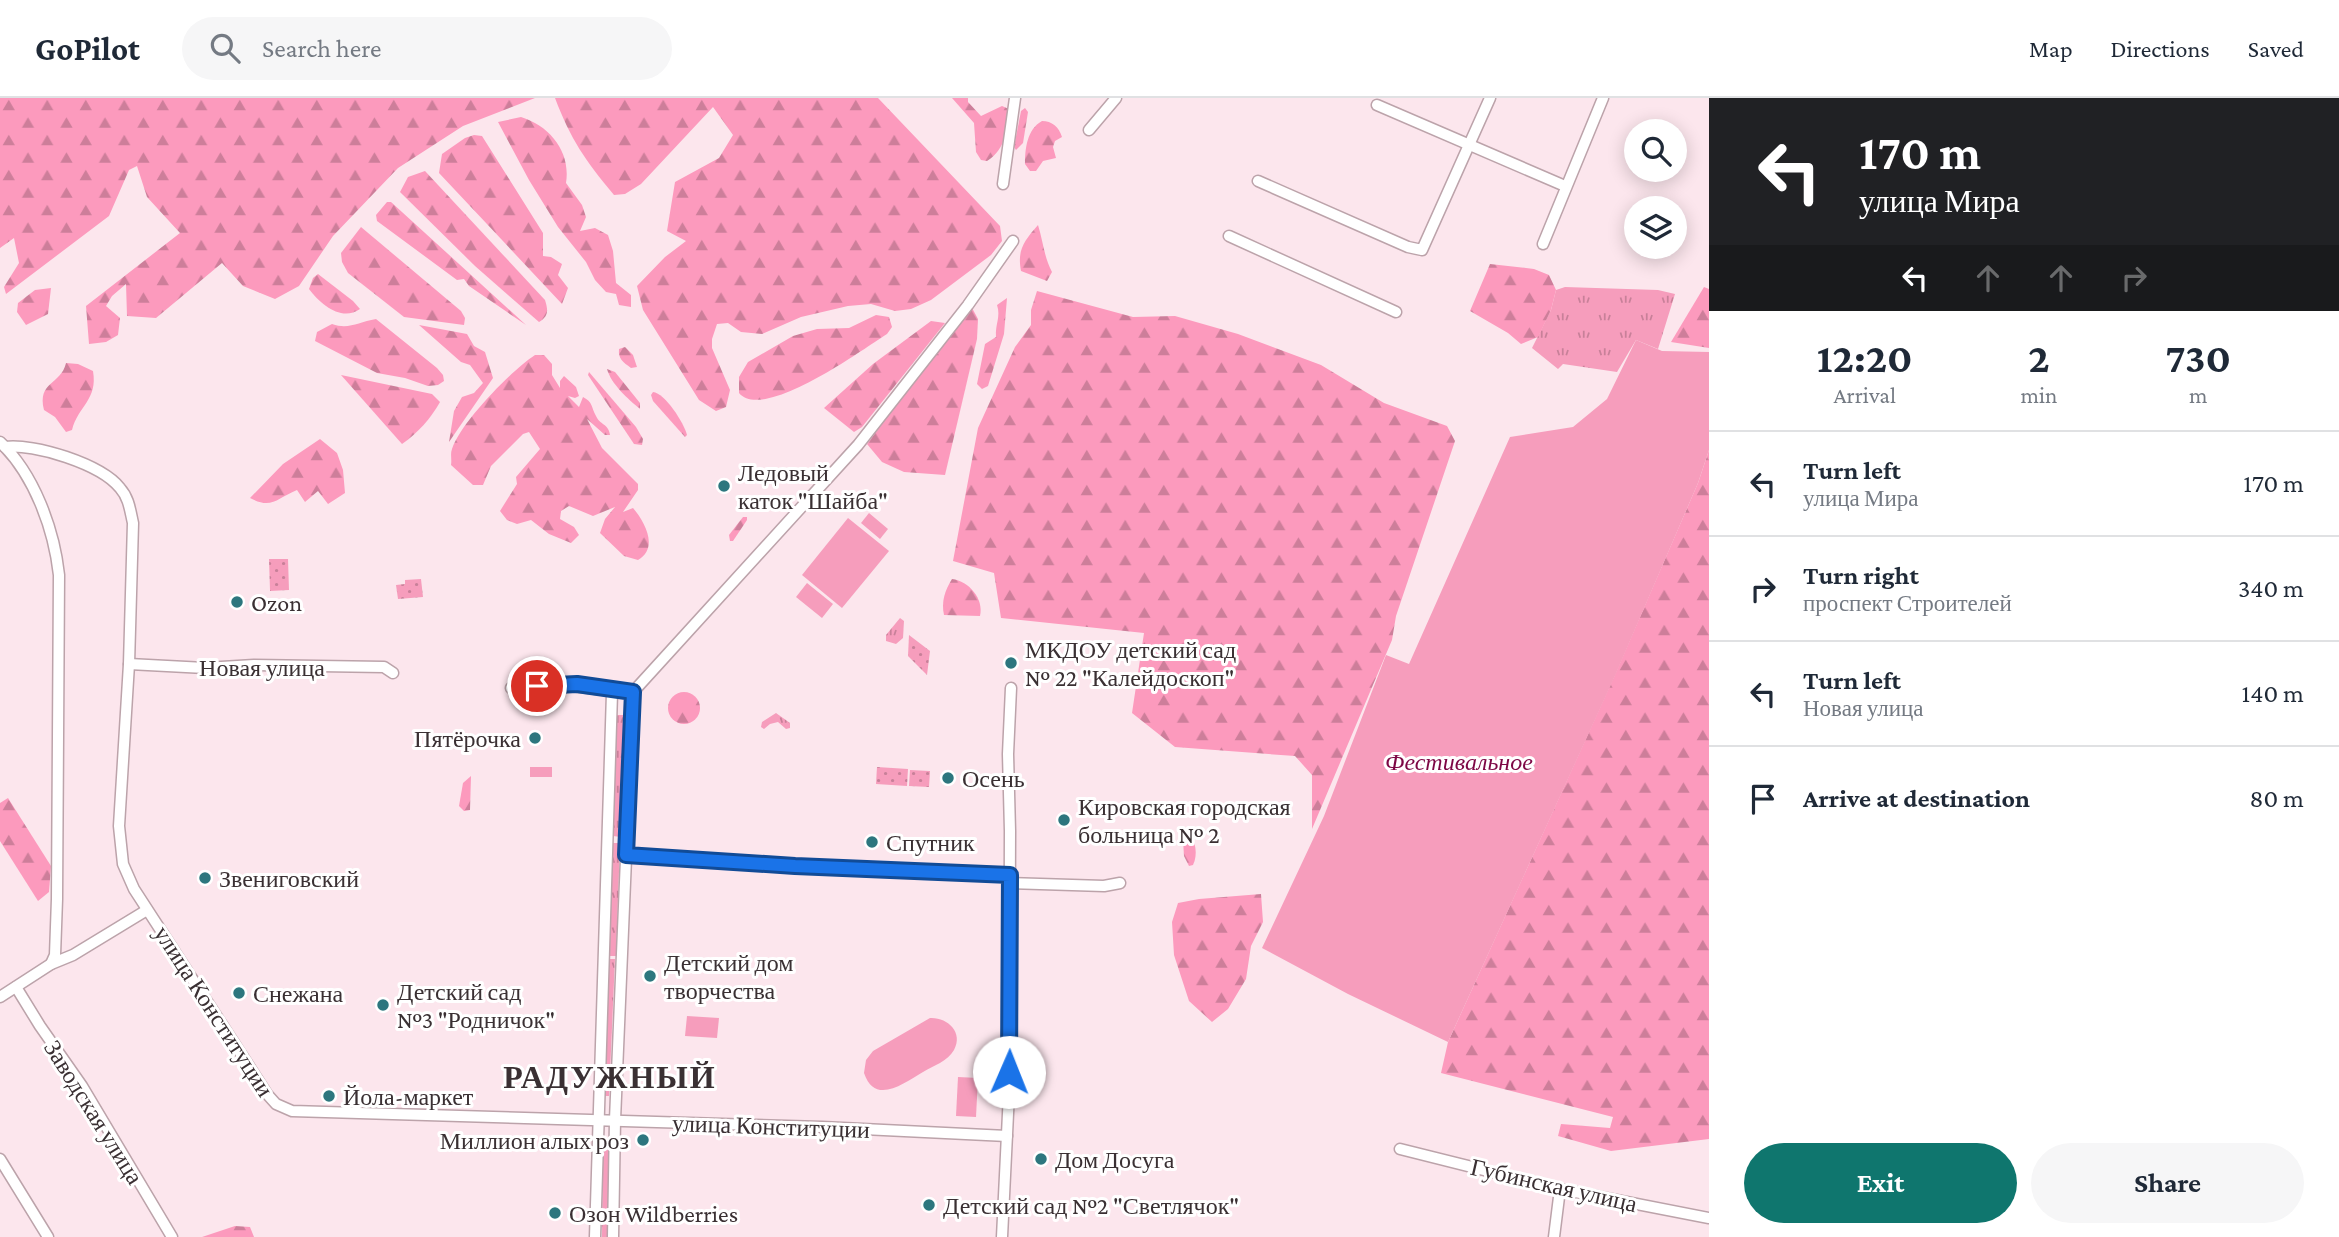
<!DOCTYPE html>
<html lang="en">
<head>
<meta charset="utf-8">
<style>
	:root { --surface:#fff; --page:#f6f6f7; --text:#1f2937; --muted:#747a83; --line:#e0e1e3; --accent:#0f766e }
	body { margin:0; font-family:"Crimson Pro",serif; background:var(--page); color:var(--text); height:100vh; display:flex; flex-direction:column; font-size:26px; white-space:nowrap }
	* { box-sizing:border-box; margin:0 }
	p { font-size:23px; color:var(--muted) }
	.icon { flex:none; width:38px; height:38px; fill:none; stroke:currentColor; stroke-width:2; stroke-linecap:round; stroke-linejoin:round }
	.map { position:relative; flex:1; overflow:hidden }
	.details { display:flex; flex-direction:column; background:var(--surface); width:630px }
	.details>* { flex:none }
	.hud { background:#202124; color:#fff; overflow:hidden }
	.buttons { position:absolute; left:1624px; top:21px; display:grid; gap:14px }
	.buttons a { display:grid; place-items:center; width:63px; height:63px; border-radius:50%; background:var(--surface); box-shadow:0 4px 18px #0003; font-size:35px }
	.pin { position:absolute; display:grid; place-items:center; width:60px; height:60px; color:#fff; margin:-30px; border:4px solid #fff; border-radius:50%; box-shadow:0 2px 7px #0007 }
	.me { position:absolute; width:77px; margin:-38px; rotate:1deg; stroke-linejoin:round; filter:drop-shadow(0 0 5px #0008) }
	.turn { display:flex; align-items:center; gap:24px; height:147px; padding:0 35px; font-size:32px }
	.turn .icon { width:91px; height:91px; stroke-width:2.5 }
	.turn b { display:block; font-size:49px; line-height:60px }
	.lanes { display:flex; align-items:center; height:66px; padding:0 35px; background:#0003; justify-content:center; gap:35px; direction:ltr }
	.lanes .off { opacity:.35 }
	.eta { display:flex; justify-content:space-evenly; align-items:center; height:119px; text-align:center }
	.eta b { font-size:42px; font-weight:700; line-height:49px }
	.action { display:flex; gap:14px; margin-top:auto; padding:14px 35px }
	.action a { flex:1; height:80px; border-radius:42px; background:var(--accent); color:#fff; font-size:28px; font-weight:700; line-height:80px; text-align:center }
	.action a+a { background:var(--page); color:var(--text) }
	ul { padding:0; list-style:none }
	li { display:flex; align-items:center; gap:21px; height:105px; padding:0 35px; border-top:2px solid var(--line) }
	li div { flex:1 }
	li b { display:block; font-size:26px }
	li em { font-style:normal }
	header { display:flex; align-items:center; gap:42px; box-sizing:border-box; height:98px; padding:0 35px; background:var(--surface); border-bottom:2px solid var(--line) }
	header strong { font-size:33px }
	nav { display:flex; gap:38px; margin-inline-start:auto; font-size:24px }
	.search { width:490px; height:63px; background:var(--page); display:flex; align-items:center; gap:18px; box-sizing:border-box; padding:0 24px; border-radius:38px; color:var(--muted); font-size:26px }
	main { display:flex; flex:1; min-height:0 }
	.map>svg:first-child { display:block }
	.grass { fill:url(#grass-tufts) }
	.forest { fill:url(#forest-firs) }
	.park { fill:url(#park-dots) }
	.garden { fill:#f69dbc }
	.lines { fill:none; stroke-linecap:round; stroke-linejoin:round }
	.minor-casing { stroke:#bca3aa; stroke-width:13 }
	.minor { stroke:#fff; stroke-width:10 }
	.route-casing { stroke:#114b97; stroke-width:18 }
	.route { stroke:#1a73e8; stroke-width:12 }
	.poi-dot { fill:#2d767e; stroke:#fff; stroke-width:2.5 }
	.labels { text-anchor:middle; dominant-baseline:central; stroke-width:6; stroke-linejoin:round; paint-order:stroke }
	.poi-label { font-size:24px; fill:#3a3033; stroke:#fff; text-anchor:start }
	.street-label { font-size:24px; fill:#3a3033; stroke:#fff }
	.park-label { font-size:24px; font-style:italic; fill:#7d0745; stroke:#fff }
	.district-label { font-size:32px; font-weight:bold; letter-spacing:2px; fill:#3a3033; stroke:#fff }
</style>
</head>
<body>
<header>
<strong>GoPilot</strong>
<div class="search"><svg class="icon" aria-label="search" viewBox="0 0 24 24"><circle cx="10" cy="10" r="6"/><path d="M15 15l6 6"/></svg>Search here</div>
<nav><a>Map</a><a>Directions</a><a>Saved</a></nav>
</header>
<main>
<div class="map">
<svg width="1709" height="1139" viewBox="0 0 1709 1139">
	<defs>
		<pattern id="grass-tufts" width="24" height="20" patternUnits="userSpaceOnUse" patternTransform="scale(1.75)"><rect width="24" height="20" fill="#f69dbc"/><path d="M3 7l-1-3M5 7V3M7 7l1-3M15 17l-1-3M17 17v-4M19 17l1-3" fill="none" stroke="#c88099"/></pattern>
		<pattern id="forest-firs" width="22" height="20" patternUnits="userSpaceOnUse" patternTransform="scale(1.75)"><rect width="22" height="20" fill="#fc9abd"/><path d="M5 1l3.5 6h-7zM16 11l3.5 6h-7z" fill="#cd7e9a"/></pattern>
		<pattern id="park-dots" width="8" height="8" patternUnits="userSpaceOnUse" patternTransform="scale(1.75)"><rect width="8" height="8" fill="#f69dbc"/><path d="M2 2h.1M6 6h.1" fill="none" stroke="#c88099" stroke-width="1.8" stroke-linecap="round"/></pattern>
	</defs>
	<rect width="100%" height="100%" fill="#fce6ed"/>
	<!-- grass -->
	<g class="grass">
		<polygon points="1565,189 1658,192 1675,196 1658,251 1636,242 1617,274 1563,266 1558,271 1532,250 1551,212 1556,192"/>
		<polygon points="900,520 904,523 903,540 896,546 886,543 886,537"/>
		<polygon points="776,615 790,625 790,630 786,631 778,624 770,626 764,631 761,629 762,624"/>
		<polygon points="617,617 625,617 621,739 613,738"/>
		<polygon points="613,745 620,745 616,858 609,858"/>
		<polygon points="609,861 615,861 609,998 602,998"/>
		<polygon points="603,1039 610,1039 609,1139 602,1139"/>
	</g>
	<!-- forest -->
	<g class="forest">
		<polygon points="0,0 535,0 463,28 398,70 333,138 299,188 275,201 243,188 222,165 156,220 127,218 126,186 112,198 106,208 120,220 118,237 106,244 89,246 86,208 180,135 147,99 137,68 129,72 109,118 6,196 4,189 19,165 14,140 0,150"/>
		<path d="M555,0H878L1000,128L1002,143L991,157L931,202L911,211L895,213L871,206L848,208L801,219L762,236L741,234L728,225L717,226L712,241V250L730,292L726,309L716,313L699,302L643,212L637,188L665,159L686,143L667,133L675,84L719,60L733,37L713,9L641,86L625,96L614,97C585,62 571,42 555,0Z"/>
		<path d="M952,0H968V4L981,18L1002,8L1009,11C1007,32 1006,51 987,63L981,62L976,54L974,25Z"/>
		<polygon points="1025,10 1028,14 1023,45 1016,52 1014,49 1021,13"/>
		<path d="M521,19C550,28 571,54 566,85L582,107L586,119L580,133L595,130L608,137L613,153L616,185L631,197V209L619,207L616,196L606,194L595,182L586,164L558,129L529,82L498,24Z"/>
		<path d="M1042,23C1052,23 1059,29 1062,39L1055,43L1053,49L1056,60L1043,63L1036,73H1030L1025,66C1025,51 1027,31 1042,23Z"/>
		<polygon points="474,37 482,38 543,135 543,158 551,159 562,166 558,177 568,190 562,206 439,75 442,56 465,40"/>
		<path d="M425,73L545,202C548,212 549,218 539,224L475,168L400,94L408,79Z"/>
		<polygon points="387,104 391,104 526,227 469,188 464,181 457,182 377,123 376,117"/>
		<path d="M1038,127C1043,143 1044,159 1052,174L1047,183L1021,173C1017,152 1024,143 1038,127Z"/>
		<polygon points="361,129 461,213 465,220 464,227 404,219 348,175 342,164 341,155"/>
		<polygon points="1490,166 1534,171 1549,177 1556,192 1551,212 1538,239 1521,246 1508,235 1470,213"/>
		<path d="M318,176L353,203L360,211C342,224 321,207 309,191L313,180Z"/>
		<polygon points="1704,189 1709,191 1709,250 1671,244"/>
		<polygon points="51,190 48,216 26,227 17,214 18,205 35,192"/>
		<polygon points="1037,193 1133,219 1175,218 1238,236 1321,267 1384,305 1447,328 1455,343 1396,518 1392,542 1312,731 1312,677 1295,658 1175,649 1132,615 1144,535 1001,520 994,475 953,463 978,330 1015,249 1031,227 1031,212"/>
		<path d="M1007,200L1004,236L988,288L982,291L977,286L985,246L996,239C995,226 1001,219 997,207Z"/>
		<polygon points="971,208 978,221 977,241 945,377 904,374 882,364 867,346"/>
		<path d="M876,217L889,219L892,229L887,236C862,252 763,324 739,295V279L748,264L793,238L817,231L849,230Z"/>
		<path d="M376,221L437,270L443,277L444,283L438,287L428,288L405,280L377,275L315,243L317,234L332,226C349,232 358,224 376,221Z"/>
		<polygon points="931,223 945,225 862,329 854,334 824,310 873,266"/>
		<polygon points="419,227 467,236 474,248 485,254 493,280 449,344 454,313 462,299 474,295 483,285 470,267 461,264"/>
		<path d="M625,249L633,257L637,269L631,270C623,264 618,261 619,251Z"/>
		<path d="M535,257H544L552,266V277L560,290V283L564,278L576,289L579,298L575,300L568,298L579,309L583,299C593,304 591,309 596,318C600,327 609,326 610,337H605L587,321L602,350L638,386V392L623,414L633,410C645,424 659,450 638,462L624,458L600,435L605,421L615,409L593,418L569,408L561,413L560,421L574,429L579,437L571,445L549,436L531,422L517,426L507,422L500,413L517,386L516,379L540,351L529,334L523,336L491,368L483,387H473L451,367C452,361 450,356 452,351C461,324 512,272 535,257Z"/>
		<path d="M66,265L78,266L93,273C98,302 78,308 72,332L66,334L55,319L44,312C37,283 61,287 66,265Z"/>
		<path d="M607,271L615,274L640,305V311C628,301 611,286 607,271Z"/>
		<polygon points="589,274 636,329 643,341 642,347 634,346 588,277"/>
		<path d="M341,277L432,296L440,304C431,320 418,335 402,346Z"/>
		<path d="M653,294C665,295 684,325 687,337L685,339L653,303L651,297Z"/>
		<path d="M320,341L337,355L343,372L345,395L328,406L318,393L305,404L297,392C277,400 272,412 250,400L283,366Z"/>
		<polygon points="1709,352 1709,1041 1611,1053 1558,1038 1561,1026 1610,1030 1613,1019 1441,975 1448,944 1614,579 1698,385"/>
		<polygon points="743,419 747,419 747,422 733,443 730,443 729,437"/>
		<path d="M952,481C969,483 984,501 980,518L944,517C941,504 945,492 952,481Z"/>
		<circle cx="684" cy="610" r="16"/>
		<polygon points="471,678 470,712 464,713 459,708 463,685"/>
		<polygon points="8,700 51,768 49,794 38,803 0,743 0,705"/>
		<path d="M1188,735C1196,742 1198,757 1193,767L1189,768L1184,758L1183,741Z"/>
		<polygon points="1261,796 1263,824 1251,848 1246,881 1228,911 1212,924 1189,903 1174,857 1172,824 1178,805 1199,801"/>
		<polygon points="235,1128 250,1129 254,1139 202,1139"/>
	</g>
	<!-- park -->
	<g class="park">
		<polygon points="269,461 288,461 289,492 270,493"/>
		<polygon points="421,481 423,499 398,501 396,487 405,486 405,482"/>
		<polygon points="909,537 930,553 927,577 908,558"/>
		<polygon points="877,669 908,671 907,688 876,686"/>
		<polygon points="910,672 930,673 929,689 909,688"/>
	</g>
	<!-- garden -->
	<g class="garden">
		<polygon points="1636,242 1662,253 1709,254 1709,352 1698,385 1614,580 1448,944 1348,896 1262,850 1324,718 1386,557 1409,566 1510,339 1573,329 1607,301"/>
		<polygon points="869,415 888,431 880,441 861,425"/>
		<polygon points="848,420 889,453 842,510 802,477"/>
		<polygon points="807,485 833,506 822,520 796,499"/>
		<rect x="530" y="669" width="22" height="10"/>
		<polygon points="687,918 719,920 717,940 685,938"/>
		<path d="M930,920C947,919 964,934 954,952C948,963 933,968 923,974C904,985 875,1008 864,975L866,962L873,953Z"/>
		<polygon points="958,979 978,980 976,1019 956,1018"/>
	</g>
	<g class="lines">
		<defs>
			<g id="minor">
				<polyline points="1377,7 1565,88"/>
				<polyline points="1089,32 1116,0"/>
				<polyline points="1258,83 1408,149 1422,152 1490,0"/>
				<polyline points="1003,86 1015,0"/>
				<polyline points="1229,138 1396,214"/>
				<polyline points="1543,146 1603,0"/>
				<path d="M0,344C34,376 54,431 59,477L57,801L55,857L51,866"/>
				<path d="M5,349C34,345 101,366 120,390C129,400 130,412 133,425L129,566L119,728L123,766L134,791L267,996L276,1006L292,1013L822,1029L1007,1038"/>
				<polyline points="129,566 205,570 254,567 384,569 393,575"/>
				<polyline points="511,590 555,586 614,593"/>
				<polyline points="633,594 858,347 968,207 1013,143"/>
				<polyline points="626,757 795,768 1010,777"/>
				<polyline points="1010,785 1104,788 1120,785"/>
				<polyline points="16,889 40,928 82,988 172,1139"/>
				<polyline points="0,899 51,866 73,857 147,812"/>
				<polyline points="1400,1051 1560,1091 1709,1120"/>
				<polyline points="0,1061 48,1139"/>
				<polyline points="595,1139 612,595 614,593 633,594"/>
				<polyline points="613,1139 615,1022 633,594"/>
				<polyline points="1002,1139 1009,995 1010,733 1008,656 1011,590"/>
				<polyline points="1554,1139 1560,1091"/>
			</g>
		</defs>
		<!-- minor casing -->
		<use href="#minor" class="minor-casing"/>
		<!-- minor -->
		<use href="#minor" class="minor"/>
	</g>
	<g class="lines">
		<defs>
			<polyline id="route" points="537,588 577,586 633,594 626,757 795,768 1010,777 1009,974"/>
		</defs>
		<!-- route casing -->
		<use href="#route" class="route-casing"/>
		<!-- route -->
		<use href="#route" class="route"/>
	</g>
	<!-- markers -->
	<g class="poi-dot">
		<circle cx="724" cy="388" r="7"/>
		<circle cx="237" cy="504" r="7"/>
		<circle cx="1011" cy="565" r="7"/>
		<circle cx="535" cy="640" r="7"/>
		<circle cx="948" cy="680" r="7"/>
		<circle cx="1064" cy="722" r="7"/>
		<circle cx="872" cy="744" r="7"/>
		<circle cx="205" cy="780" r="7"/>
		<circle cx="650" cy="878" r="7"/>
		<circle cx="239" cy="895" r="7"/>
		<circle cx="383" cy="907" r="7"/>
		<circle cx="329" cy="998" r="7"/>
		<circle cx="643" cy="1042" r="7"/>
		<circle cx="1041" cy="1061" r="7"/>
		<circle cx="929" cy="1107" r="7"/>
		<circle cx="555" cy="1115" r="7"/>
	</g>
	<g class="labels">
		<!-- poi labels -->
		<g class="poi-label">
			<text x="738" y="374">Ледовый<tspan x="738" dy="28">каток "Шайба"</tspan></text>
			<text x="251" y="504">Ozon</text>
			<text x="1025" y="551">МКДОУ детский сад<tspan x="1025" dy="28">№ 22 "Калейдоскоп"</tspan></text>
			<text x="521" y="640" text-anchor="end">Пятёрочка</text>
			<text x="962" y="680">Осень</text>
			<text x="1078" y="708">Кировская городская<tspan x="1078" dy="28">больница № 2</tspan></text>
			<text x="886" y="744">Спутник</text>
			<text x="219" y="780">Звениговский</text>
			<text x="664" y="864">Детский дом<tspan x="664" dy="28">творчества</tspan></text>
			<text x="397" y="893">Детский сад<tspan x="397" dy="28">№3 "Родничок"</tspan></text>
			<text x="253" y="895">Снежана</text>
			<text x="343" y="998">Йола-маркет</text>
			<text x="629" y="1042" text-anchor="end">Миллион алых роз</text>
			<text x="1055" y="1061">Дом Досуга</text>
			<text x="943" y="1107">Детский сад №2 "Светлячок"</text>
			<text x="569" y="1115">Озон Wildberries</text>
		</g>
		<!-- street labels -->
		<g class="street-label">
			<text x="262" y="569">Новая улица</text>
			<text transform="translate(214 913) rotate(57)">улица Конституции</text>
			<text transform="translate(94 1014) rotate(58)">Заводская улица</text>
			<text transform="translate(771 1028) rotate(2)">улица Конституции</text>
			<text transform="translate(1554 1087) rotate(13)">Губинская улица</text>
		</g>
		<!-- park labels -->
		<g class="park-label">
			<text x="1459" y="663">Фестивальное</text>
		</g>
		<!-- district labels -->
		<g class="district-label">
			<text x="610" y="979">РАДУЖНЫЙ</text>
		</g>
	</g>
</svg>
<div class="buttons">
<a><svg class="icon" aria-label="search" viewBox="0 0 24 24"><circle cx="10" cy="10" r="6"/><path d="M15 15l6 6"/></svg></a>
<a><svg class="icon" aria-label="layers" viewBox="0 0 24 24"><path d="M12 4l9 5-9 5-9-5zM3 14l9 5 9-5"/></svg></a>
</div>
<div class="pin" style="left:537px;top:588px;background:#d93025"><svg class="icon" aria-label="arrive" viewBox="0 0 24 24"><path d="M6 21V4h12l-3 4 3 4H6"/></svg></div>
<svg class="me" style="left:1009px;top:974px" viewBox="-20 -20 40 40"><circle r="19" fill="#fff"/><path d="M0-13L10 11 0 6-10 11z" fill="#1a73e8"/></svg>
</div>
<section class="details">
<div class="hud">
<div class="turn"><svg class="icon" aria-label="left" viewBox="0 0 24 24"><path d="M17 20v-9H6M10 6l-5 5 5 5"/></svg><div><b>170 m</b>улица Мира</div></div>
<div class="lanes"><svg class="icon" aria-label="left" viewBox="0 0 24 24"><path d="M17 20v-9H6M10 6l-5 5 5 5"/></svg><svg class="icon off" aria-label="ahead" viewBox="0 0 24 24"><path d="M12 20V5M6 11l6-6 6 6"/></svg><svg class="icon off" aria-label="ahead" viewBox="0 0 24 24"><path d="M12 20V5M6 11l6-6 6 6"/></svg><svg class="icon off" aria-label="right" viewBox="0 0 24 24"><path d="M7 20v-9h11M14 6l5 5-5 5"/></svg></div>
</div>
<div class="eta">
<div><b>12:20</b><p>Arrival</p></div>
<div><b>2</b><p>min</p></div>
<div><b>730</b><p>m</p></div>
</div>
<ul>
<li><svg class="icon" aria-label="left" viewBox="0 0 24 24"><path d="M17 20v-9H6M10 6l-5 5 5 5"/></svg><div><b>Turn left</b><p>улица Мира</p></div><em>170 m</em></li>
<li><svg class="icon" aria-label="right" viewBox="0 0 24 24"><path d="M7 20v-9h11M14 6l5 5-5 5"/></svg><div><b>Turn right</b><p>проспект Строителей</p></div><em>340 m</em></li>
<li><svg class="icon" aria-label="left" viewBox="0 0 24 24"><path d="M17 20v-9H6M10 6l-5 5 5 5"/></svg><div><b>Turn left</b><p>Новая улица</p></div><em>140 m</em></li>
<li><svg class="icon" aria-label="arrive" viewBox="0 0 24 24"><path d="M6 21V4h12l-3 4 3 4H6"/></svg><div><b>Arrive at destination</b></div><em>80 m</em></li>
</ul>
<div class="action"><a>Exit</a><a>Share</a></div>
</section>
</main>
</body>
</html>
